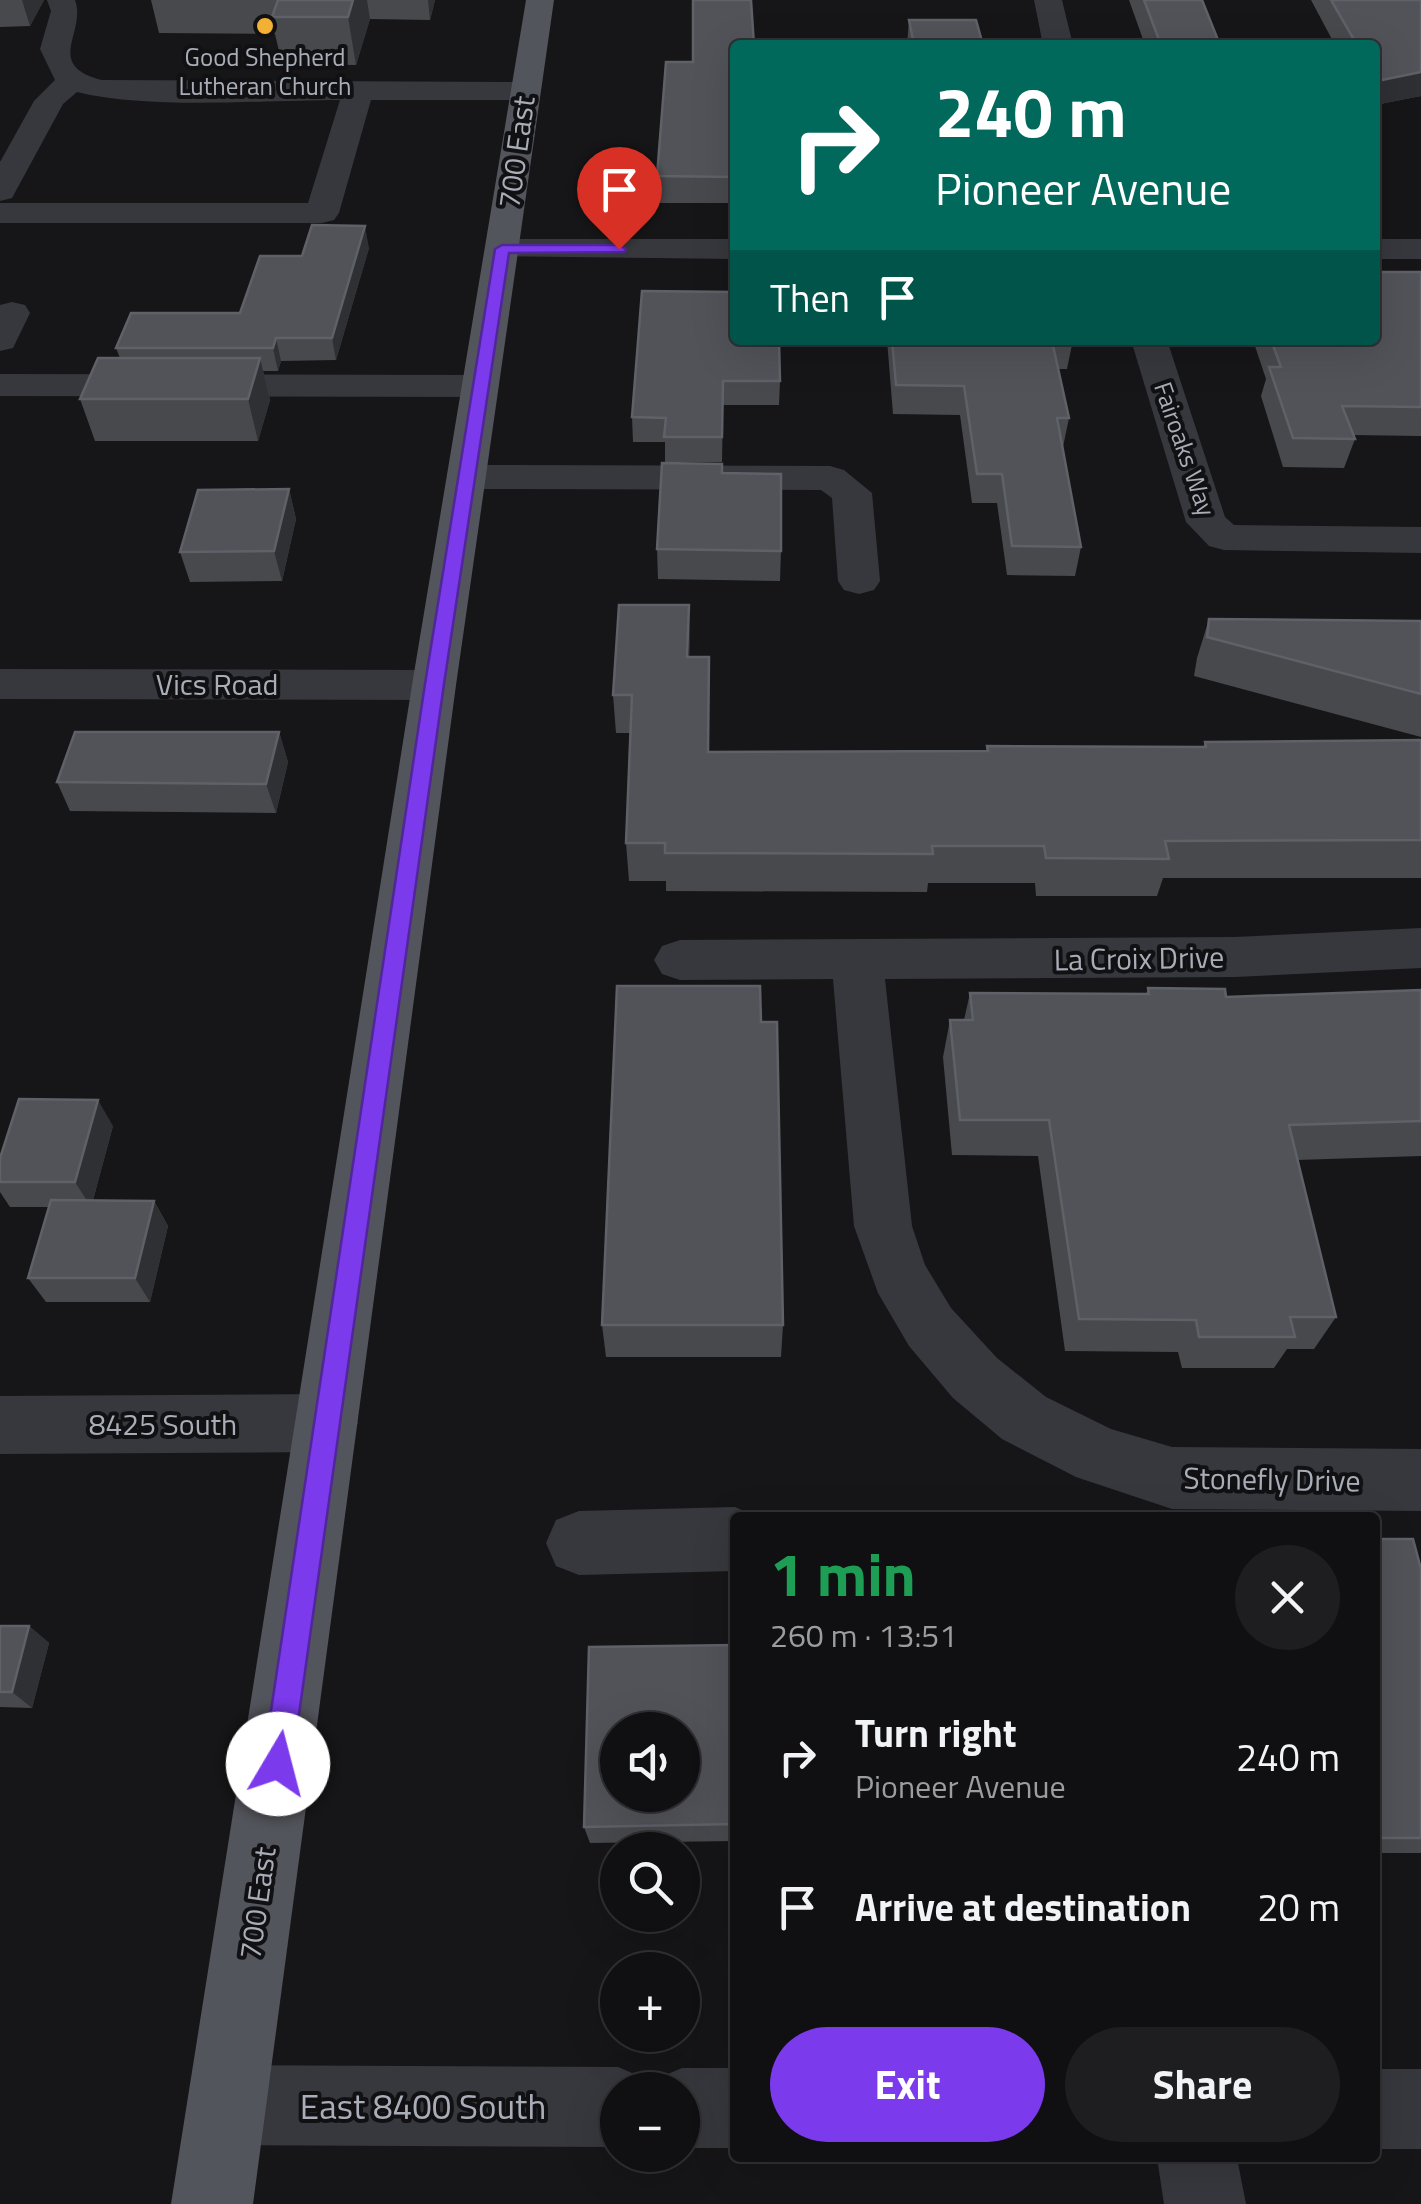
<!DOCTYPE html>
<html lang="en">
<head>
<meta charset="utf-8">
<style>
	:root { --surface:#101012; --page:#1e1e20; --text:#f1f3f6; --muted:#9c9d9f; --line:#303032; --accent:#7c3aed }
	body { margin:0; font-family:"Titillium Web",sans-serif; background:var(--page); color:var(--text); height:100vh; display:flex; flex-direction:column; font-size:38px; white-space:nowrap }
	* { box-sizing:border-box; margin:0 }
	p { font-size:32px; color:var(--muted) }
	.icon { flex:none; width:55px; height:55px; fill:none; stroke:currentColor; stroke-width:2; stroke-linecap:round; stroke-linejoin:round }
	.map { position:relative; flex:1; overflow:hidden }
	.panel { position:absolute; left:730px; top:1512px; width:650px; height:650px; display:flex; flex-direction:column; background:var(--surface); border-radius:10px; box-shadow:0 10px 40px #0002,0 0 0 2px var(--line) }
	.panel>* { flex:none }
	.hud { position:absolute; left:730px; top:40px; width:650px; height:305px; border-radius:10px; box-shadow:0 10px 40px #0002,0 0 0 2px var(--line); background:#00695c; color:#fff; overflow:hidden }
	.tools { position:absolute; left:600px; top:1712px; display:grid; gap:20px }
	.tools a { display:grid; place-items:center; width:100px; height:100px; border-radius:50%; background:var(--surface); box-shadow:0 10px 40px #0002,0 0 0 2px var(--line); font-size:50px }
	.pin { position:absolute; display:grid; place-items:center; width:85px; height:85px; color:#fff; margin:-102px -42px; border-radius:50% 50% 50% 0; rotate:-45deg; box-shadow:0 0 10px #0007 }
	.pin .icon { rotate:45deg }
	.me { position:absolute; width:110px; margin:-55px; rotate:8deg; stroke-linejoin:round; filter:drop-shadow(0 0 8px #0008) }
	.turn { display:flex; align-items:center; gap:35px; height:210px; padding:0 40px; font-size:45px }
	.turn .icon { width:130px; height:130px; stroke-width:2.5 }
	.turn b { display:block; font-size:70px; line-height:85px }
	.then { display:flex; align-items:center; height:95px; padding:0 40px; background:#0003; gap:20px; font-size:38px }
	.round { display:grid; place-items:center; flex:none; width:105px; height:105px; border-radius:52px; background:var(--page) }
	.overview { display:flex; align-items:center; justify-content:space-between; height:170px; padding:0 40px }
	h1 { font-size:60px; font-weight:700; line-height:75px; color:#1e9e55 }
	.button { display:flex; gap:20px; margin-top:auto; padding:20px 40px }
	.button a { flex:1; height:115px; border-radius:60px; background:var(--accent); color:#fff; font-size:40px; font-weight:700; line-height:115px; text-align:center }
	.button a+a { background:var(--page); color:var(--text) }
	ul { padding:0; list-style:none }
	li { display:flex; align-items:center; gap:30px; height:150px; padding:0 40px }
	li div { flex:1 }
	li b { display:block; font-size:38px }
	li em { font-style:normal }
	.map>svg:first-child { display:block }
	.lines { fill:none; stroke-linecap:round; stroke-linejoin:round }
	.minor { fill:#37383d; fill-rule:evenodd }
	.major { fill:#53555c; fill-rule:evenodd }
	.wall { fill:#47494d }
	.shaded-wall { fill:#2f3033 }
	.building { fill:#525359; stroke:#5f6168; stroke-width:2.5; fill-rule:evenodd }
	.route { fill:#7c3aed; stroke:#51269a; stroke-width:2.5 }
	.poi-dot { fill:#f2b134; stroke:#111113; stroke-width:4 }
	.labels { text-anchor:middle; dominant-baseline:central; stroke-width:8; stroke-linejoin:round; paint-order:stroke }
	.far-poi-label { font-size:25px; fill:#a8adb8; stroke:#111113 }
	.far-street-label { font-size:25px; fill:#a8adb8; stroke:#111113 }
	.street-label { font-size:30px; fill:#a8adb8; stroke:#111113 }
	.near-street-label { font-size:35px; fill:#a8adb8; stroke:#111113 }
</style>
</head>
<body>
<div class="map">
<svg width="1421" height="2204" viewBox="0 0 1421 2204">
	<rect width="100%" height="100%" fill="#161618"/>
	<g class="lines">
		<!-- minor -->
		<g class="minor">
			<path d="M47,0H75C87,32 43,65 102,80L525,82L536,85L540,91L536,97L525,100H371L339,213L334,220L322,223H0V203H308L340,100C262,100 150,110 77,92L63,104L12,198L0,201V162L34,101L55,80L40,49L51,11Z"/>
			<polygon points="1034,0 1062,0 1073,45 1043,45"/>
			<polygon points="503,239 735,239 735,259 491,256 486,249 491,242"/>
			<rect x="1375" y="239" width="46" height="20"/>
			<polygon points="12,302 25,305 30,313 13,348 0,351 0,305"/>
			<polygon points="1131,340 1167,340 1225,517 1234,525 1421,527 1421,553 1224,550 1209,546 1186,522"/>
			<polygon points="0,374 480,375 493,378 499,386 493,394 480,397 0,396"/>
			<polygon points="467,465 830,466 844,470 872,493 880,581 874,590 859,594 844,590 838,581 832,498 821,490 467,489 453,485 447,477 453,469"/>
			<polygon points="0,669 434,670 450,674 456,685 450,696 434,700 0,699"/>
			<polygon points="1421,928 1421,968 1235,977 885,979 912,1226 925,1265 951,1308 997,1358 1046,1397 1111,1429 1172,1447 1421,1449 1421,1511 1172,1509 1076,1477 1002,1439 953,1398 909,1346 878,1293 854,1226 833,979 680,980 662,974 654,960 662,946 680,940 1235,937"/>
			<polygon points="327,1394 349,1402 358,1423 349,1444 327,1452 0,1454 0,1396"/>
			<polygon points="735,1507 759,1518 735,1518 735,1571 579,1575 556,1566 546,1543 556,1520 579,1511"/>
			<polygon points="228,2065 618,2067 646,2079 650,2089 654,2080 682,2068 735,2068 735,2148 682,2148 682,2090 618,2090 618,2147 228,2145 200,2133 188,2105 200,2077"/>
			<rect x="1375" y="2069" width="46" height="80"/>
			<polygon points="1157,2158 1237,2158 1246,2204 1164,2204"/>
		</g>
		<!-- major -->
		<polygon class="major" points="526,0 554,0 456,685 253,2204 171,2204 412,685"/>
	</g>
	<!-- wall -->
	<g class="wall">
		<polygon points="0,0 44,0 30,26 0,27"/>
		<polygon points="151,0 435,0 430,20 370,19 356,65 282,64 275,34 159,33"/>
		<polygon points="1129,0 1202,0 1220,45 1145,45"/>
		<polygon points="1311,0 1421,0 1421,96 1375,105 1375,45 1335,45"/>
		<polygon points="909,20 983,45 907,45"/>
		<polygon points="735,45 735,203 658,203 657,176 693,62"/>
		<polygon points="369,248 336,360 281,361 278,371 263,371 270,400 258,441 95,441 80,399 120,358 116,348 240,313 302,256"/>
		<polygon points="1376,272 1421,272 1421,436 1353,435 1355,439 1344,468 1283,467 1261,396 1266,379 1253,340 1375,340"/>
		<polygon points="642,291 780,381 779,405 723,405 722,462 665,462 665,442 633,442 632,417"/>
		<polygon points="887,340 1073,340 1067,369 1058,369 1069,418 1063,447 1081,547 1075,576 1007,575 997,503 972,503 960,415 893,414"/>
		<polygon points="722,473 781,551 780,581 658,579 657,549"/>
		<polygon points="289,489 296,519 282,581 190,582 180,552"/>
		<polygon points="689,605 689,657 708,752 986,751 987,746 1203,747 1205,742 1421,740 1421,878 1163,878 1157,896 1036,896 1035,883 928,883 927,892 666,891 666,881 629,881 626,843 630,733 616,733 613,695"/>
		<polygon points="1209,619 1421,621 1421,737 1194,676 1197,658"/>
		<polygon points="279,732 288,762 276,813 70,811 57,782"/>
		<polygon points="1148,988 1226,997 1421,990 1421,1156 1297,1160 1336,1317 1314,1349 1287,1349 1274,1368 1182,1368 1178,1352 1065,1351 1038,1156 952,1155 943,1057 950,1020 964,1020 970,993 1146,994"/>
		<polygon points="761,1022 783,1325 781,1357 606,1357 602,1325"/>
		<polygon points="113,1126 93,1200 154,1201 168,1226 150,1302 46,1302 28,1278 49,1207 10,1207 0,1192 0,1158"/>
		<polygon points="1375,1539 1421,1569 1421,1853 1375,1853"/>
		<polygon points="0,1626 29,1626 49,1643 32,1708 0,1707"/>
		<polygon points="735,1645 735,1841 590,1843 584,1827"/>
	</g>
	<!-- shaded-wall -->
	<g class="shaded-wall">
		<polygon points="22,0 44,0 30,26"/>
		<polygon points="353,0 367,0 370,19 356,65 348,17"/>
		<polygon points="428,0 435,0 430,20"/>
		<polygon points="1421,72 1421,96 1375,105 1375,88 1377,81"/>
		<polygon points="365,226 369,248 336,360 332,338"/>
		<polygon points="276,338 281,361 278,371 273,348"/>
		<polygon points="260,358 270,400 258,441 248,399"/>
		<polygon points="289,489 296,519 282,581 274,551"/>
		<polygon points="689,605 690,644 688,696 687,657"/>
		<polygon points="279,732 288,762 276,813 266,784"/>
		<polygon points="98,1100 113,1126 91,1207 75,1182"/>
		<polygon points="154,1201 168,1226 150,1302 135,1278"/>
		<polygon points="29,1626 49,1643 32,1708 12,1692"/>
	</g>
	<!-- building -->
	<g class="building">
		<polygon points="278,0 353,0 348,17 272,17"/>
		<polygon points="693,0 751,0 754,45 735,45 735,177 657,176 666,62 693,62"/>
		<polygon points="1144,0 1202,0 1220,45 1161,45"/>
		<polygon points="1331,0 1421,0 1421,72 1377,81 1375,77 1375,45 1357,45"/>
		<polygon points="909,20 976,20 983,45 914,45"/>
		<polygon points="312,225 365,226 332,338 276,338 273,348 116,348 131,313 240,313 260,256 302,256"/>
		<polygon points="1376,272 1421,272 1421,407 1342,406 1355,439 1293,438 1269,367 1281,367 1271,340 1375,340 1375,278 1379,278"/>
		<polygon points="642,291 735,292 735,340 779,340 780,381 723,381 722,437 664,437 666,418 632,417"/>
		<polygon points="892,340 1073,340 1052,341 1069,418 1057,418 1081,547 1012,546 1002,474 977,474 964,386 896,385"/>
		<polygon points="98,358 260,358 248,399 80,399"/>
		<polygon points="662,463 722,464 722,473 781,474 781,551 657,549"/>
		<polygon points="289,489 274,551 180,552 198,490"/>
		<polygon points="619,605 689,605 687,657 709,657 708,752 988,751 987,746 1206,747 1205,742 1421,740 1421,840 1165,841 1169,859 1046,858 1044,846 932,846 933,854 665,853 665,843 626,843 632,695 613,695"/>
		<polygon points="1209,619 1421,621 1421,694 1207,637"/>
		<polygon points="75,732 279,732 266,784 57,782"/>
		<polygon points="617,986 760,986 761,1022 777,1022 783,1325 602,1325"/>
		<polygon points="1148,988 1225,989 1226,997 1421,990 1421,1121 1289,1125 1336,1317 1290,1317 1295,1337 1199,1337 1196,1320 1079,1319 1049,1120 960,1120 950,1020 973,1020 970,993 1149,994"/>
		<polygon points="19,1099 98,1100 75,1182 0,1182 0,1158"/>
		<polygon points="51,1200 154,1201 135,1278 28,1278"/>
		<polygon points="1375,1539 1413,1539 1421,1569 1421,1838 1375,1838"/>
		<polygon points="0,1626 29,1626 12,1692 0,1692"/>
		<path d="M735,1645V1824L584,1827L589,1647ZM618,1730H682V1795H618Z"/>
	</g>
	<!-- route -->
	<polygon class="route" points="619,245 626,249 624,252 509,253 444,684 292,1764 288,1774 278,1779 267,1774 263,1764 425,684 495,249 502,245"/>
	<!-- markers -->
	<circle class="poi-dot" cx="265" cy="26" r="10"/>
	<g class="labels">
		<!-- far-poi labels -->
		<g class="far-poi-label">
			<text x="265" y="57">Good Shepherd<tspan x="265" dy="29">Lutheran Church</tspan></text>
		</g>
		<!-- far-street labels -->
		<g class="far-street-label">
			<text transform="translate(1185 449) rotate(71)">Fairoaks Way</text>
		</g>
		<!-- street labels -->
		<g class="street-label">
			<text transform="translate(516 152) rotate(-82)">700 East</text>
			<text x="217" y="684">Vics Road</text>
			<text transform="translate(1139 958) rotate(-1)">La Croix Drive</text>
			<text x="163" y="1424">8425 South</text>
			<text transform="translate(1272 1479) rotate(1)">Stonefly Drive</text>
			<text transform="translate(257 1903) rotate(-82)">700 East</text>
		</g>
		<!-- near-street labels -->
		<g class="near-street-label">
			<text x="423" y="2106">East 8400 South</text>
		</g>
	</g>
</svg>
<div class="tools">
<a><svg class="icon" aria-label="sound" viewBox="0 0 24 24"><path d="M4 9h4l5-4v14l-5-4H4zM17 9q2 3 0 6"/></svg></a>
<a><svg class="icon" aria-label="search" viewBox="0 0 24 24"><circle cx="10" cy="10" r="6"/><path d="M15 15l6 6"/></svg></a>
<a>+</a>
<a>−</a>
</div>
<div class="pin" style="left:619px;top:249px;background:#d93025"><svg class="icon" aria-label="arrive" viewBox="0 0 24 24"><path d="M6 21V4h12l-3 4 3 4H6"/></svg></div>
<svg class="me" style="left:278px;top:1764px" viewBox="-20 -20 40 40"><circle r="19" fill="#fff"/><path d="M0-13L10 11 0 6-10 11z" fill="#7c3aed"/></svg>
<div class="hud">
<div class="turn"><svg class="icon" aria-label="right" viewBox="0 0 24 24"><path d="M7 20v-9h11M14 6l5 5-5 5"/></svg><div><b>240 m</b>Pioneer Avenue</div></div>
<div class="then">Then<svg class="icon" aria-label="arrive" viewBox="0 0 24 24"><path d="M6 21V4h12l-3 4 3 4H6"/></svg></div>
</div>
<section class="panel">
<div class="overview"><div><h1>1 min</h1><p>260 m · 13:51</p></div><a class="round"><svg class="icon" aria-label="close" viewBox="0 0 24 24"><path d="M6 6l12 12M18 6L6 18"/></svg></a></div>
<ul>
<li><svg class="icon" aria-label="right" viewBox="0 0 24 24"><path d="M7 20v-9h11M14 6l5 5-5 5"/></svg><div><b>Turn right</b><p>Pioneer Avenue</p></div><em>240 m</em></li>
<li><svg class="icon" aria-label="arrive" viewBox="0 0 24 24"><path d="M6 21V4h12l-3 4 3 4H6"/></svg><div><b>Arrive at destination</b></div><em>20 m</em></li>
</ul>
<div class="button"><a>Exit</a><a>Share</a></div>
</section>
</div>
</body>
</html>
